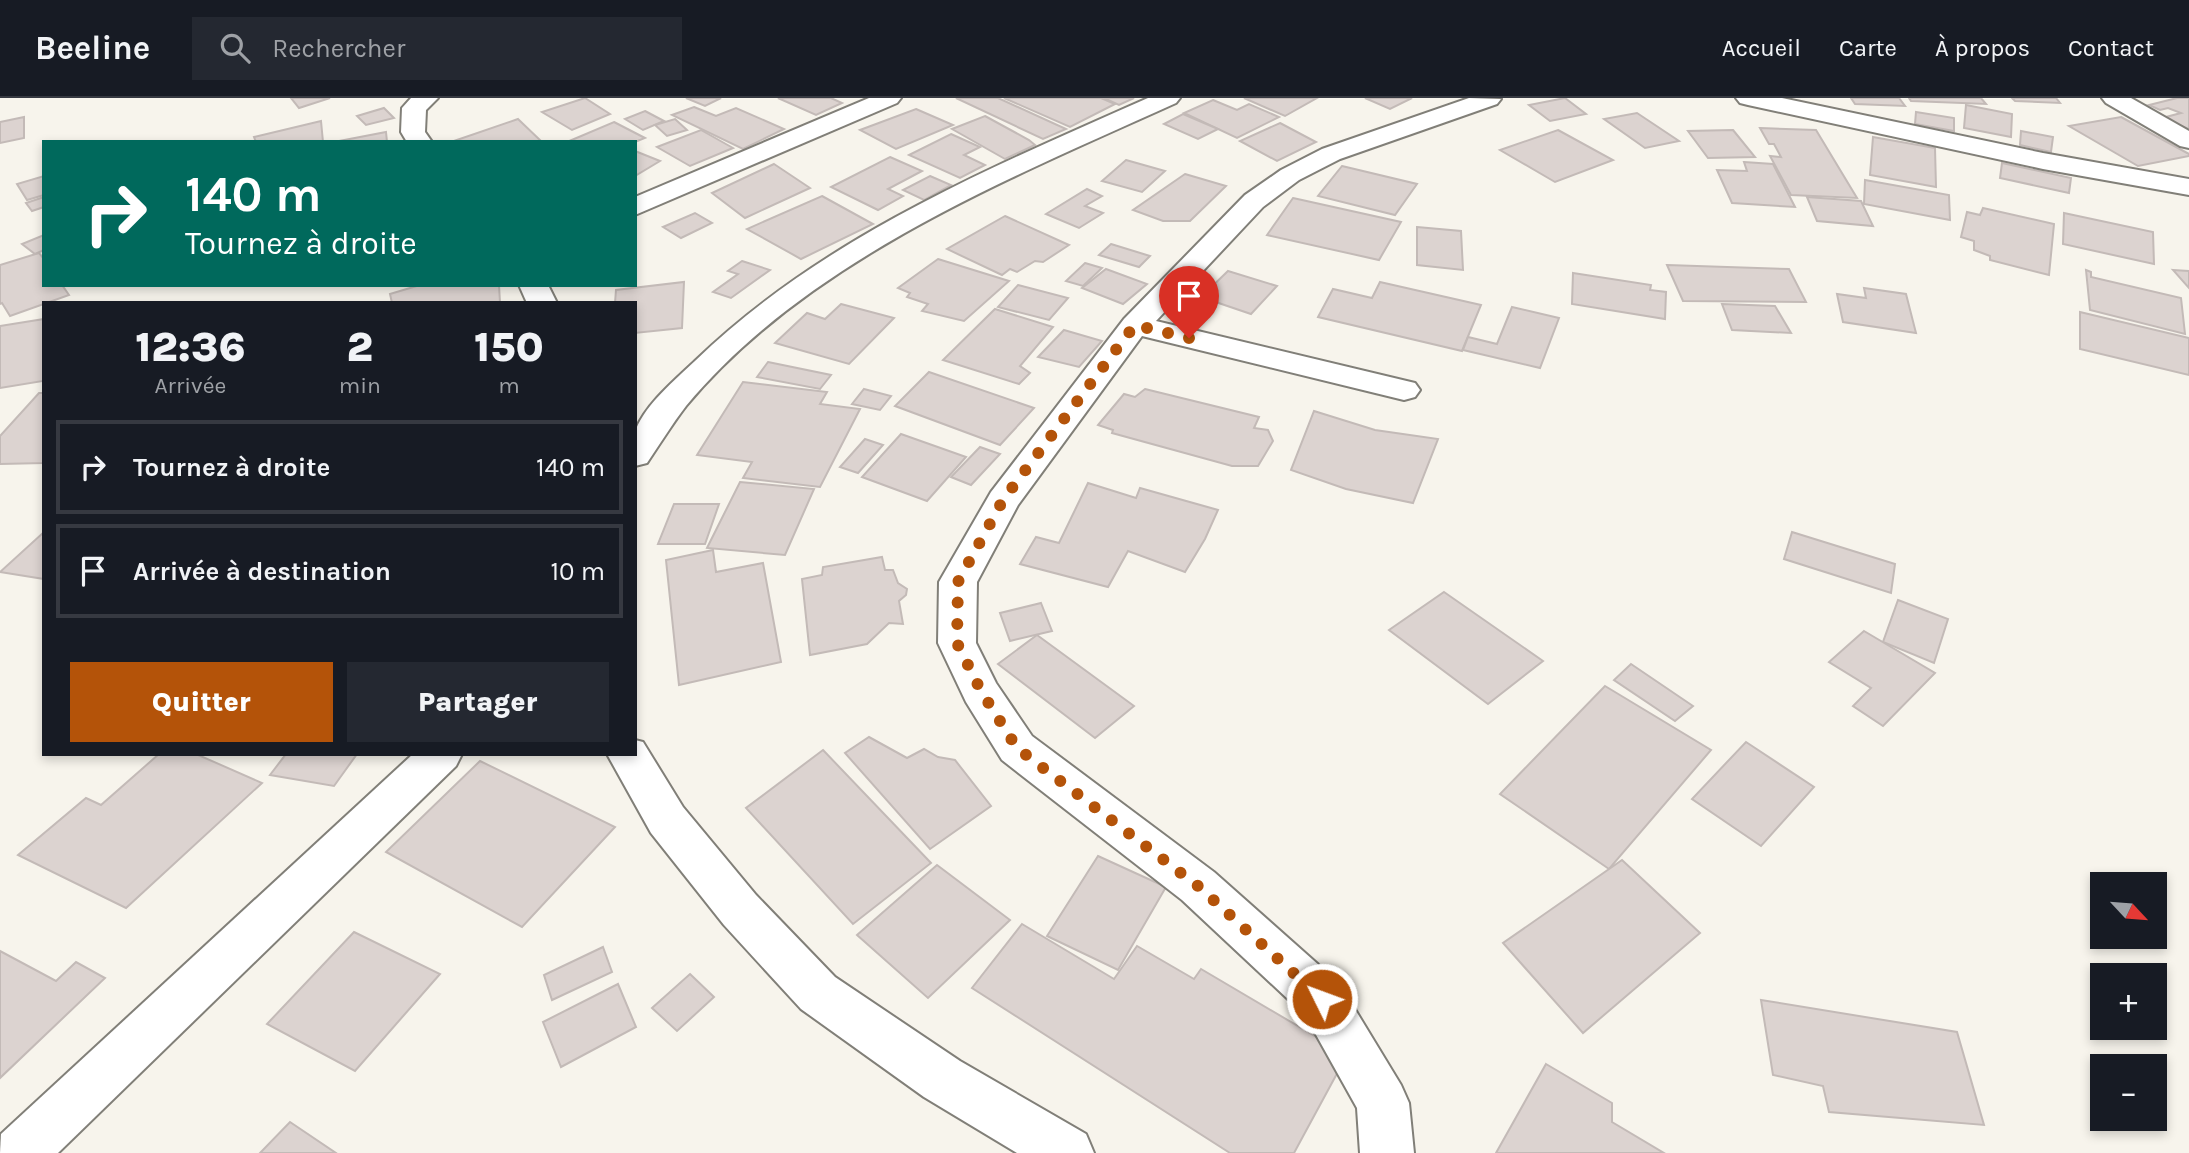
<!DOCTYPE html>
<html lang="fr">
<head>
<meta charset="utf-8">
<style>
	:root { --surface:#171b24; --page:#242831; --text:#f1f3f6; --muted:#9ea1a6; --line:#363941; --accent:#b45309 }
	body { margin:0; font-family:Karla,sans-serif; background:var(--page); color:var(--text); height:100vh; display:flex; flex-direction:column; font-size:26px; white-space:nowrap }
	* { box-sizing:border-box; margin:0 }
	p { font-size:23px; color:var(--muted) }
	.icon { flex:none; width:38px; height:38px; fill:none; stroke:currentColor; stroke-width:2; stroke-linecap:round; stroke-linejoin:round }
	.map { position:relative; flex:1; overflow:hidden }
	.panel { position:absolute; left:42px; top:203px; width:595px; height:455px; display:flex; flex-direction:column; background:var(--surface); border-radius:0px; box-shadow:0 4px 10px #0003 }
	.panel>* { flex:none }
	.hud { position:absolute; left:42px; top:42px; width:595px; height:147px; border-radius:0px; box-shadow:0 4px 10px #0003; background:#00695c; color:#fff; overflow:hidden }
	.needle { width:46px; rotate:116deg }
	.fabs { position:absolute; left:2090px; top:774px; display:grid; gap:14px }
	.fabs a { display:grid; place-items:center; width:77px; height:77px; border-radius:0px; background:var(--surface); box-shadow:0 4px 10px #0003; font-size:35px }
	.pin { position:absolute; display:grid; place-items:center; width:60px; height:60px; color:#fff; margin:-72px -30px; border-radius:50% 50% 50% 0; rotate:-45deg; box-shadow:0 0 7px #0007 }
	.pin .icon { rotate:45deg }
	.me { position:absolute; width:77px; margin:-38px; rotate:312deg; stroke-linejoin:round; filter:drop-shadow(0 0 5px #0008) }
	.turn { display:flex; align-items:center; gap:24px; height:147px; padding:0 28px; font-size:32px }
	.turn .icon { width:91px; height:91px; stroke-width:2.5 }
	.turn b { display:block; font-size:49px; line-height:60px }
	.eta { display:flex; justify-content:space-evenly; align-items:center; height:119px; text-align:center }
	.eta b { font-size:42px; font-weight:800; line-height:49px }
	.action { display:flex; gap:14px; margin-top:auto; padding:14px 28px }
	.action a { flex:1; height:80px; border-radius:0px; background:var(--accent); color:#fff; font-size:28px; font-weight:800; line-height:80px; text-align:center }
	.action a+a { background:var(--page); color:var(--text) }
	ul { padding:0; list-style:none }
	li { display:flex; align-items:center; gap:21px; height:94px; margin:0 14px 10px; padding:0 14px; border:4px solid var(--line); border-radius:0px }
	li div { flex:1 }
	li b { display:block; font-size:26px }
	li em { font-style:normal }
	header { display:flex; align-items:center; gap:42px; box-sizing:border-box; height:98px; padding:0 35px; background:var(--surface); border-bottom:2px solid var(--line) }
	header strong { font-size:33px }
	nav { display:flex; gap:38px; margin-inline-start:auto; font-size:24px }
	.search { width:490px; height:63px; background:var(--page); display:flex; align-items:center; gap:18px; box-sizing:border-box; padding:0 24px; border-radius:0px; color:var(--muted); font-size:26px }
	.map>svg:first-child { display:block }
	.building { fill:#dcd3d0; stroke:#c3bab7; stroke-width:2 }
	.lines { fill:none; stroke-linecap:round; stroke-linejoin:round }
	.minor-casing { stroke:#817f78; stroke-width:4 }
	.minor { fill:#fff; fill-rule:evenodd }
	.route { stroke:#b45309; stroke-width:12; stroke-dasharray:0 21.6 }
</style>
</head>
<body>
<header>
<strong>Beeline</strong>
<div class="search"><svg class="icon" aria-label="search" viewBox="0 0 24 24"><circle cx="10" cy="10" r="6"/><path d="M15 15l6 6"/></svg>Rechercher</div>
<nav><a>Accueil</a><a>Carte</a><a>À propos</a><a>Contact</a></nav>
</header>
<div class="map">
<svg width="2189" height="1055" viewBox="0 0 2189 1055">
	<rect width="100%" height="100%" fill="#f7f4ec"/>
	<!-- building -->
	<g class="building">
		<polygon points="291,0 330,0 299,10"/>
		<polygon points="585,0 610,16 572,32 542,14"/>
		<polygon points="686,0 721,0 705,8"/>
		<polygon points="778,0 831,0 842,5 816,17"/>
		<polygon points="956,0 998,0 1066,31 1043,41"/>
		<polygon points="1004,0 1101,0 1115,6 1070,29"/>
		<polygon points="1104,0 1134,0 1119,7"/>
		<polygon points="1244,0 1317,0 1285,18"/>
		<polygon points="1365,0 1412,0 1390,11"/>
		<polygon points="1565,0 1586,16 1550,23 1529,7"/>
		<polygon points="1851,0 1899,0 1905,8 1855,6"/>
		<polygon points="1909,0 1981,0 1986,6 1911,3"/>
		<polygon points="2012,0 2056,0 2060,5 2015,3"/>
		<polygon points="2177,0 2189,0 2189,31 2162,20 2181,15 2168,10 2160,12 2149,7"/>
		<polygon points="1213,2 1237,12 1249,6 1279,19 1237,40 1184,15"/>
		<polygon points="1966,7 2012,16 2011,39 1964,30"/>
		<polygon points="694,9 716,18 736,10 784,31 743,51 672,17"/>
		<polygon points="384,10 394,20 366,27 357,18"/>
		<polygon points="916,11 953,27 896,51 860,32"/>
		<polygon points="645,13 664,23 643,32 625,21"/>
		<polygon points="1916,14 1954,20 1954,33 1915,26"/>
		<polygon points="1637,15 1679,43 1645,50 1604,21"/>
		<polygon points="1183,16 1218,31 1198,41 1164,26"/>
		<polygon points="985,18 1029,42 1035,47 1005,61 952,31"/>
		<polygon points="24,19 24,40 0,45 0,24"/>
		<polygon points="2121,19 2189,56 2189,58 2138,68 2069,28"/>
		<polygon points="518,21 542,44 451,44"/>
		<polygon points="675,21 687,32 667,38 655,27"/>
		<polygon points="321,23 323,44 256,44 254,39"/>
		<polygon points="614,24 645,40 635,44 567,44"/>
		<polygon points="1280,25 1316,44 1277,63 1240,43"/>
		<polygon points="1760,30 1816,32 1857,100 1791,97 1770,58 1781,59 1774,46 1769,46"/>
		<polygon points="701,32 733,50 690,68 657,49"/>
		<polygon points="1558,32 1613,62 1555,84 1500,52"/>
		<polygon points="1733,32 1755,59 1708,60 1688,33"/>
		<polygon points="2021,33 2053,39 2051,54 2020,47"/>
		<polygon points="386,34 387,44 334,44"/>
		<polygon points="951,36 980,49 964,57 985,67 960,80 909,57"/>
		<polygon points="1873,39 1935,50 1936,89 1870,77"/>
		<polygon points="635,53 660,63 635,78"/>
		<polygon points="890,59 922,73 888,91 903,98 878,112 831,89"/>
		<polygon points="1126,62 1165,73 1142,94 1102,83"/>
		<polygon points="1744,64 1773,66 1795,109 1732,105 1717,72 1747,73"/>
		<polygon points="2002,65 2071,80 2069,95 2000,80"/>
		<polygon points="774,66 810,90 745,120 712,95"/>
		<polygon points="1342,68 1417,86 1395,117 1318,98"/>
		<polygon points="1185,76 1226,88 1190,123 1163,123 1133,112"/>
		<polygon points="44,78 44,97 27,102 17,86"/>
		<polygon points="930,78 951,87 924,102 903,92"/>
		<polygon points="1865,82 1949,97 1950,122 1864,106"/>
		<polygon points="1087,91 1102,98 1085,108 1103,115 1079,130 1046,116"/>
		<polygon points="822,98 873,126 801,161 747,131"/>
		<polygon points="44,99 44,109 32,113 26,105"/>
		<polygon points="1807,99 1861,103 1873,128 1817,123"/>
		<polygon points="1293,100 1401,124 1379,162 1267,137"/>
		<polygon points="1983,110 2054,126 2049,177 1990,162 1990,158 1974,152 1974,143 1961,139 1967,114 1980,117"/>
		<polygon points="695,115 712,125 681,140 663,129"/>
		<polygon points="2064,115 2153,134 2154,166 2063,146"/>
		<polygon points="1005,118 1069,147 1043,164 1035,163 1017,174 1010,171 1002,177 947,151"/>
		<polygon points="1417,129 1461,133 1463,172 1417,167"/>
		<polygon points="44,137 44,152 35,156 22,146"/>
		<polygon points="1111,146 1150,158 1139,169 1099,157"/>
		<polygon points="39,155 44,161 44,187 62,187 69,197 10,218 2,205 0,206 0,167"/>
		<polygon points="938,161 1009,183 964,223 922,213 928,206 907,199 910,195 898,190"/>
		<polygon points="742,163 770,172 731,200 713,194 738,176 728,173"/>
		<polygon points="1085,165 1102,170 1083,188 1066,183"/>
		<polygon points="1667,167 1789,171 1806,204 1683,203"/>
		<polygon points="1106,171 1147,186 1123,206 1082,190"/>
		<polygon points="2086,172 2091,174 2091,179 2181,200 2185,236 2090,212"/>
		<polygon points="2173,172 2189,173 2189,190"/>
		<polygon points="1228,173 1277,188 1251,216 1201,199"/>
		<polygon points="1573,175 1651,187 1650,192 1666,194 1665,221 1572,206"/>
		<polygon points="684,184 682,230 635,235 635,205 615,205 616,192"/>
		<polygon points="1380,184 1481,207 1462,253 1318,219 1333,191 1372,200"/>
		<polygon points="499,187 500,205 392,205 390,196 420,187"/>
		<polygon points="1018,187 1068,200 1049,222 998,209"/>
		<polygon points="1864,190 1906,196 1916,235 1843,224 1837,196 1866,200"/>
		<polygon points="841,206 894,220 849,266 775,245 807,215 825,221"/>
		<polygon points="1722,206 1775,208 1791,235 1732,232"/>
		<polygon points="1512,209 1559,220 1540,270 1463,252 1468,239 1497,246"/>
		<polygon points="995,211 1053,229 1020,268 1030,275 1019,286 943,262"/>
		<polygon points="2080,214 2189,240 2189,277 2080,251"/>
		<polygon points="44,221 43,283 0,290 0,228"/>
		<polygon points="1064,232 1102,243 1079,269 1038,259"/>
		<polygon points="768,264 831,277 820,291 757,279"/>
		<polygon points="929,274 1034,310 1000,347 895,308"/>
		<polygon points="743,284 827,294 820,306 860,311 820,389 743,380 752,364 697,357"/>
		<polygon points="864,291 891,298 880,312 852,306"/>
		<polygon points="1145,291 1259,319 1254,330 1268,332 1273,343 1258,368 1232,368 1112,335 1113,332 1098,327 1124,296 1135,299"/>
		<polygon points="39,295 44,295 44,365 0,366 0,338"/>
		<polygon points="1314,313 1375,332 1438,341 1413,405 1346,391 1291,372"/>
		<polygon points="901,336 966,359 927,403 862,379"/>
		<polygon points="865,341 883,347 858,375 840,369"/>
		<polygon points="980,349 1000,356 971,387 951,379"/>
		<polygon points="740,384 814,391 785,457 707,450"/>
		<polygon points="1088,385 1136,400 1140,390 1218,412 1205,441 1185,474 1128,453 1108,489 1020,466 1036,439 1059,445"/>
		<polygon points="674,406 719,406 705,446 658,446"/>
		<polygon points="44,434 44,481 0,474"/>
		<polygon points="1792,434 1895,466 1891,495 1784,461"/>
		<polygon points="713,452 716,474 763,465 781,564 679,587 666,462"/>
		<polygon points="882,459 885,472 893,472 898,485 907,491 906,497 899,503 903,526 889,525 867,546 810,557 802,481 822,477 823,469"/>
		<polygon points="1444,494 1543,563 1488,606 1389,532"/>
		<polygon points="1898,502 1948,521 1934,565 1883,544"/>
		<polygon points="1041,505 1052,533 1010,543 1000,515"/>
		<polygon points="1864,533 1935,575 1883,628 1853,608 1871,590 1829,564"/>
		<polygon points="1037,537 1134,608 1095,640 998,566"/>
		<polygon points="1631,566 1693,608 1675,623 1614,582"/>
		<polygon points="1605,588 1711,652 1609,771 1500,696"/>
		<polygon points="869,639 907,660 924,651 938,659 955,662 991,708 930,751 845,655"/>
		<polygon points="1746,644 1814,689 1761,748 1692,701"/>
		<polygon points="823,652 931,765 853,826 746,710"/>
		<polygon points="159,656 196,656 262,685 126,810 18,757 86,700 101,707"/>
		<polygon points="286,656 357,656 334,688 270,677"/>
		<polygon points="480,663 615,729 522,829 386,754"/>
		<polygon points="1098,758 1166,789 1118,872 1047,838"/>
		<polygon points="1622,762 1700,835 1583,935 1503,845"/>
		<polygon points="937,767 1010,822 928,900 857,837"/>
		<polygon points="1022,826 1114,881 1137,848 1194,881 1201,871 1347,957 1294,1055 1230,1055 972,890"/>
		<polygon points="354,834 440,876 355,973 267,926"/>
		<polygon points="603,849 612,874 552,902 544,877"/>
		<polygon points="0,853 56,883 76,864 105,880 0,980"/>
		<polygon points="690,876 714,899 677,933 652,910"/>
		<polygon points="618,886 636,929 561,969 543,924"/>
		<polygon points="1761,902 1957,934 1984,1027 1829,1014 1823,988 1773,977"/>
		<polygon points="1546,966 1612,1005 1612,1024 1664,1055 1496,1055"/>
		<polygon points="290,1024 336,1055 260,1055"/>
	</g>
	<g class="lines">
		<defs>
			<g id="minor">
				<polygon points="411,0 438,0 426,12 425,34 432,44 407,44 401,34 402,10"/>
				<polygon points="869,0 901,0 897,5 635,117 635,99"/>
				<path d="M1148,0H1180L1176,5C1008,81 807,162 686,308C672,326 660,346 647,365L635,368C635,357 632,340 636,331C647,305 675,282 695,263C823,139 988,71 1148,0Z"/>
				<polygon points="1469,0 1501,1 1497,6 1340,61 1299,82 1263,109 1156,223 1415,285 1420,292 1415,299 1404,302 1142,238 1018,407 977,484 976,545 996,585 1032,638 1214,774 1339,885 1401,987 1409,1005 1414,1055 1360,1055 1357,1010 1305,917 1182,802 1002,662 966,604 938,545 939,484 991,394 1124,221 1245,97 1281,72 1322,51"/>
				<polygon points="1736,0 1782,0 2043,55 2189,81 2189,97 2043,71 1748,7 1740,5"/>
				<polygon points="2102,0 2131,0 2189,33 2189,50 2180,48 2106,5"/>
				<polygon points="519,187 548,187 557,205 527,205"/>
				<polygon points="635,642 643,644 683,709 756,797 835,879 960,963 1086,1036 1094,1055 1017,1055 924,999 801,911 724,827 651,735 607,656 635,656"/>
				<polygon points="413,656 462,656 456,668 58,1055 0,1055 1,1036"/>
			</g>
		</defs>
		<!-- minor casing -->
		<use href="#minor" class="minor-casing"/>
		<!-- minor -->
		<use href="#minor" class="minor"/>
	</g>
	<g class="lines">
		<!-- route -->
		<polyline class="route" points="1189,240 1135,227 1118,249 1003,402 958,484 957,545 981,593 1017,650 1198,788 1322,901"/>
	</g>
</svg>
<div class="fabs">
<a><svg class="needle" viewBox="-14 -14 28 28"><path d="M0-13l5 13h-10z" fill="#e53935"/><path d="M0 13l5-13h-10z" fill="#9ea1a6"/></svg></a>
<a>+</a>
<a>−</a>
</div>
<div class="pin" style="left:1189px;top:240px;background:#d93025"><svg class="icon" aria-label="arrive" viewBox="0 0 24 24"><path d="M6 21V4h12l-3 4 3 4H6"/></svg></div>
<svg class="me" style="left:1322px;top:901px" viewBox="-20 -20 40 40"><circle r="17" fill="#b45309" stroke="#fff" stroke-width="3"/><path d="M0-11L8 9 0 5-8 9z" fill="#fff"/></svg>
<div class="hud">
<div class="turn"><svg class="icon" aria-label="right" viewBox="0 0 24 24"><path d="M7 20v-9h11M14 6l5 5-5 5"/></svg><div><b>140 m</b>Tournez à droite</div></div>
</div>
<section class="panel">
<div class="eta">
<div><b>12:36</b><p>Arrivée</p></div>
<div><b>2</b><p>min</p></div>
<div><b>150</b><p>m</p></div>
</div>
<ul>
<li><svg class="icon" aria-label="right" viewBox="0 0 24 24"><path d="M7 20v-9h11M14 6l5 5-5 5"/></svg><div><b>Tournez à droite</b></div><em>140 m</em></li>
<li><svg class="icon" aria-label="arrive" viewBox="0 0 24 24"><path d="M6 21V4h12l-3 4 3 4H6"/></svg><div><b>Arrivée à destination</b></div><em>10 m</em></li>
</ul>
<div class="action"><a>Quitter</a><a>Partager</a></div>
</section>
</div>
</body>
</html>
